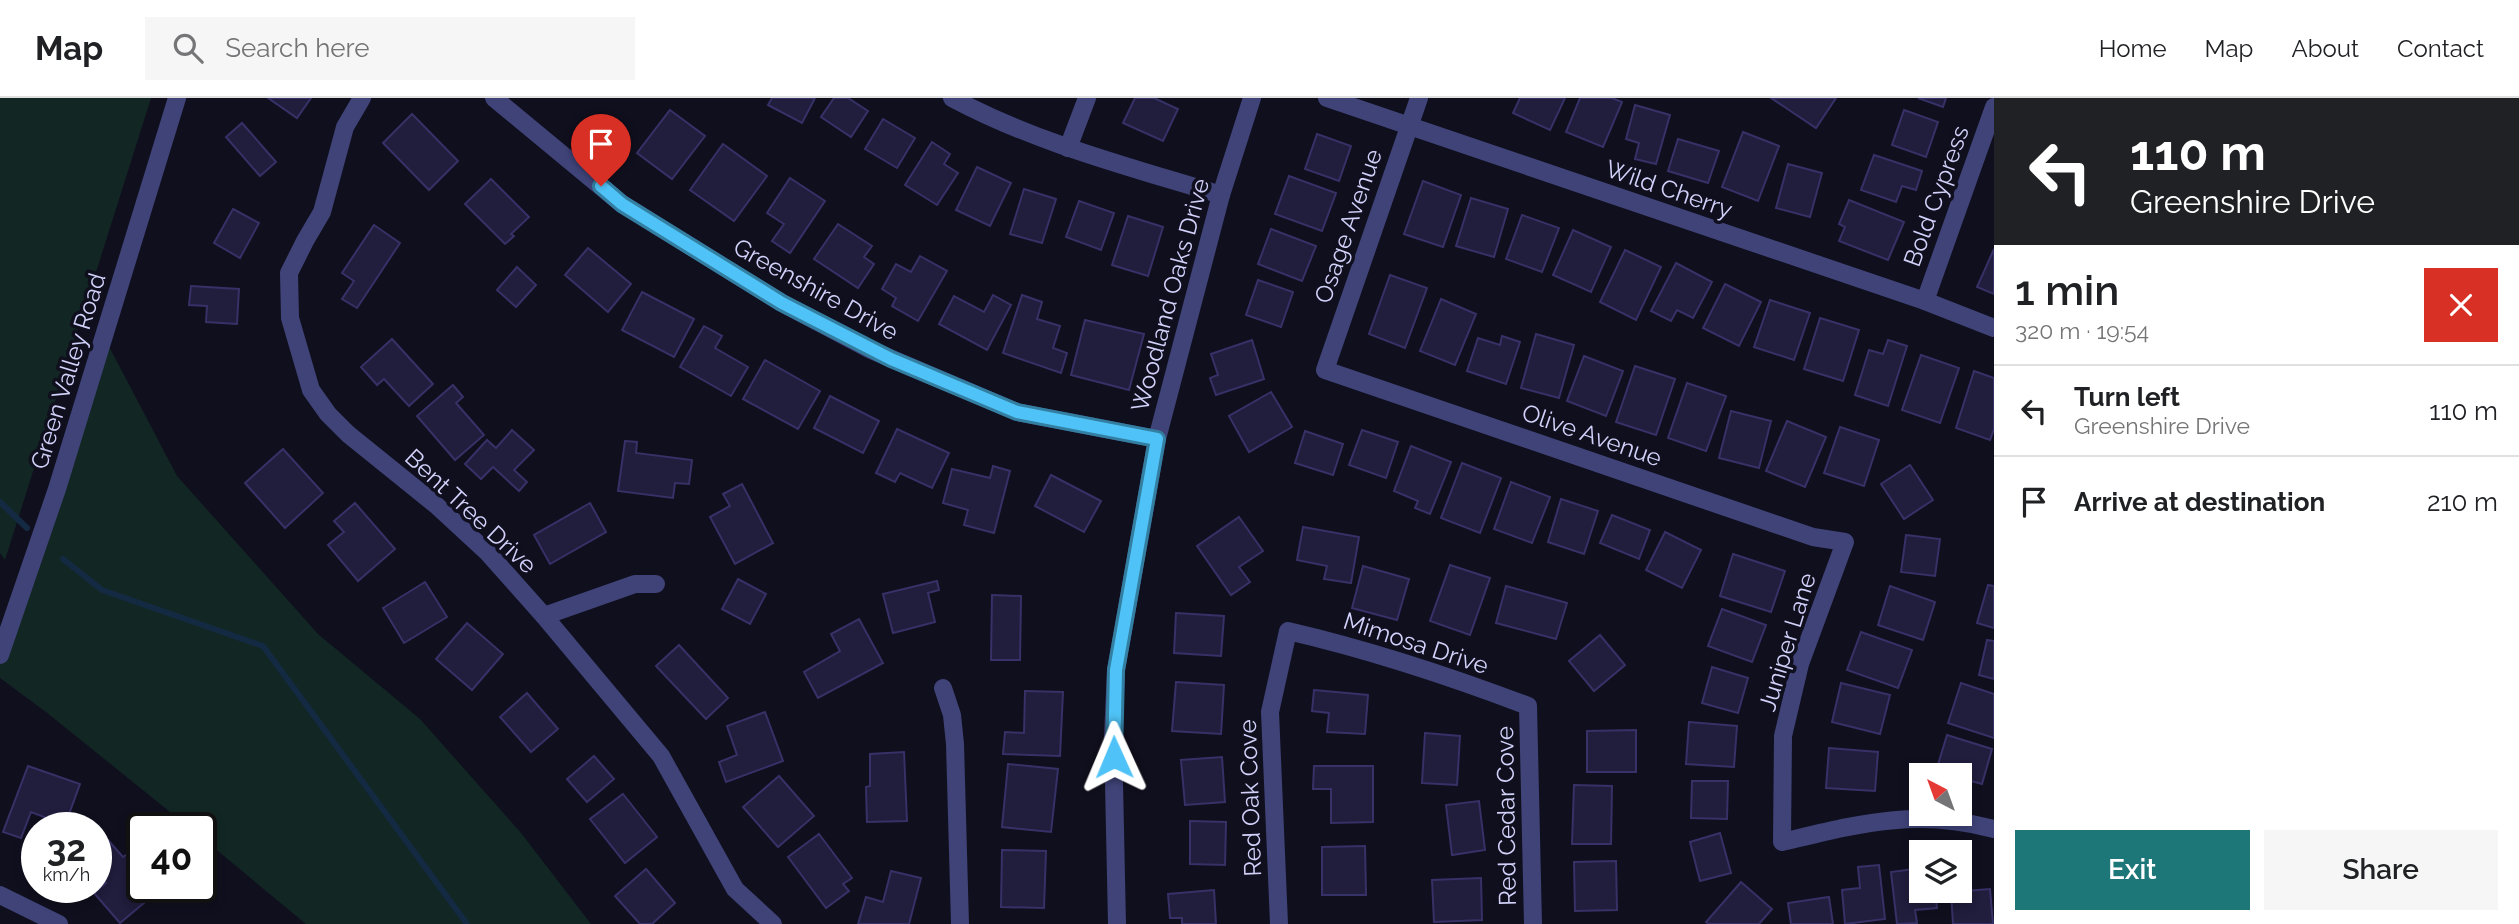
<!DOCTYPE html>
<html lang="en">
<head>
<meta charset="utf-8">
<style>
	:root { --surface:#fff; --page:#f6f6f6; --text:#202124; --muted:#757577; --line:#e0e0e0; --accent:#1d7677 }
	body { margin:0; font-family:Raleway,sans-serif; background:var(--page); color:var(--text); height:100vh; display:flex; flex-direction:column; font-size:26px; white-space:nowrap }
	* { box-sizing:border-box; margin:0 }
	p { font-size:23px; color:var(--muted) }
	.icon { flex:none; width:38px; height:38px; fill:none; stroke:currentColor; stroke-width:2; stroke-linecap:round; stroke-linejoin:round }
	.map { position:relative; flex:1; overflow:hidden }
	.sheet { display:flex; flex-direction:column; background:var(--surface); width:525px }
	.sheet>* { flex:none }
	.hud { background:#202124; color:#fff; overflow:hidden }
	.needle { width:46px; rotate:319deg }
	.tools { position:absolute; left:1909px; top:665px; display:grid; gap:14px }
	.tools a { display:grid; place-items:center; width:63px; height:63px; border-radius:0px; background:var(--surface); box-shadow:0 4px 10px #0003; font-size:35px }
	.speed { position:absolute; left:21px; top:714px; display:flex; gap:14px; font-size:35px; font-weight:700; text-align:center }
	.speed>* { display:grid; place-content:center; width:91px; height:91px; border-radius:50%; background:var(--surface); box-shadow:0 4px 10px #0003; line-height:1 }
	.speed small { font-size:18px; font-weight:400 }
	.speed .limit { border:4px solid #111; border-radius:10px; background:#fff; color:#111 }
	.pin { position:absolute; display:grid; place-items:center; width:60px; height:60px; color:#fff; margin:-72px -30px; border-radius:50% 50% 50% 0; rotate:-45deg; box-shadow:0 0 7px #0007 }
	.pin .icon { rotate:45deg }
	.me { position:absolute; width:77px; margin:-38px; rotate:359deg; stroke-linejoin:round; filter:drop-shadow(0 0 5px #0008) }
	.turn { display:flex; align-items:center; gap:24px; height:147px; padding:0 21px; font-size:32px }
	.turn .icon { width:91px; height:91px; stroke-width:2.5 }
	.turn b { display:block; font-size:49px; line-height:60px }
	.round { display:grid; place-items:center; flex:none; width:74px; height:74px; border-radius:0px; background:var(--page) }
	.head { display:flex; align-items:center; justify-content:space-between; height:119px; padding:0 21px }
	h1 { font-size:42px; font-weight:600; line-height:52px }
	.cta { display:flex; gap:14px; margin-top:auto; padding:14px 21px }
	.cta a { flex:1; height:80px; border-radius:0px; background:var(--accent); color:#fff; font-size:28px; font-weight:600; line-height:80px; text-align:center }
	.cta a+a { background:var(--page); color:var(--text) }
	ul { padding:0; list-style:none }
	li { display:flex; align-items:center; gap:21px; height:91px; padding:0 21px; border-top:2px solid var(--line) }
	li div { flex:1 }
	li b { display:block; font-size:26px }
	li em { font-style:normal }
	header { display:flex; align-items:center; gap:42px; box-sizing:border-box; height:98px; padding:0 35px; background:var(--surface); border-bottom:2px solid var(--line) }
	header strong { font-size:33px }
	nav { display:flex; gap:38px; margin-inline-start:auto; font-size:24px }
	.search { width:490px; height:63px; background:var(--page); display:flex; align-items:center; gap:18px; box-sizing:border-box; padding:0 24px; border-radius:0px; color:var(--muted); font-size:26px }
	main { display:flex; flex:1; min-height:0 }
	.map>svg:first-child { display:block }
	.green { fill:#122724 }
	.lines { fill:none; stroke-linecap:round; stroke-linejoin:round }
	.stream { stroke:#142a42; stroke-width:6 }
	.building { fill:#201d3d; stroke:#363166; stroke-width:2 }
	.minor { stroke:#3f4378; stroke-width:18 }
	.route-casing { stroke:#337fa1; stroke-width:18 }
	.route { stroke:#4fc3f7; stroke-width:12 }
	.labels { text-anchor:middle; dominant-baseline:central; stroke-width:7; stroke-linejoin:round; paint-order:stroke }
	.street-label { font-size:24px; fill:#d1d1fa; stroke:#100f1e }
</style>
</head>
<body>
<header>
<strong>Map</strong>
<div class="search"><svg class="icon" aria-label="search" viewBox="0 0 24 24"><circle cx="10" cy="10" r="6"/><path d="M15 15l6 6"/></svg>Search here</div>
<nav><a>Home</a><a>Map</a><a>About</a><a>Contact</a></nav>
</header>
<main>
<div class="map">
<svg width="1994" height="826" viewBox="0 0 1994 826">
	<rect width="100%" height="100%" fill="#100f1e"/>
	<!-- green -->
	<g class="green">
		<polygon points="0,0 151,0 5,462 0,455"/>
		<polygon points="104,239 177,378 318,536 420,621 521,735 591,826 306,826 201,739 201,730 190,730 46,614 0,580 0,556"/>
	</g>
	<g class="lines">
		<!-- stream -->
		<g class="stream">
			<polyline points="0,404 27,430"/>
			<polyline points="63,461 102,492 263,548 467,826"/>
		</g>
	</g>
	<!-- building -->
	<g class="building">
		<polygon points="268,0 311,0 297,20"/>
		<polygon points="772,0 815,0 802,25 768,7"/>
		<polygon points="834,0 848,0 868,13 851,39 821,19"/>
		<polygon points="1135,0 1154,0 1178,11 1163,43 1123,25"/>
		<polygon points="1520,0 1565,0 1550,32 1513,15"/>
		<polygon points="1580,0 1612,0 1622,4 1603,49 1566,34"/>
		<polygon points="1771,0 1836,0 1816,30"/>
		<polygon points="1918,0 1946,0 1943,9"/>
		<polygon points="1635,7 1670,17 1656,66 1635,61 1639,45 1626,41"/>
		<polygon points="670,12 705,38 672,81 637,55"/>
		<polygon points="1904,12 1938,24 1926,59 1892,47"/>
		<polygon points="412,16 458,63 429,92 383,45"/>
		<polygon points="883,21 915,40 897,70 865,51"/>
		<polygon points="242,25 276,64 260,78 226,39"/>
		<polygon points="1743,34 1779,48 1758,103 1722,89"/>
		<polygon points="1317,36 1351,48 1339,83 1305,71"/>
		<polygon points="1678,41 1719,53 1708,85 1668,73"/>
		<polygon points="932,44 950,56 944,66 958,75 937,107 905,87"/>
		<polygon points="723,46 767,78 734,123 690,92"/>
		<polygon points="1874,57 1922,73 1916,92 1902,88 1896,104 1861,92"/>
		<polygon points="1788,66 1822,75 1810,119 1776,110"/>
		<polygon points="977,69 1011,85 990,128 956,112"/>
		<polygon points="1289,78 1336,95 1322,133 1275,116"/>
		<polygon points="790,80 825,103 790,155 772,143 784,126 767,115"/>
		<polygon points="491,81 529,119 511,136 514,138 505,146 465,106"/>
		<polygon points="1423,83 1461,97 1443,149 1404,136"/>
		<polygon points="1024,91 1056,101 1042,145 1010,136"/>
		<polygon points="1471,100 1508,111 1494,159 1456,148"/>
		<polygon points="1849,102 1904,124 1888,162 1839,143 1845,129 1839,126"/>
		<polygon points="1079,103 1114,115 1101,152 1066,139"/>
		<polygon points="233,111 259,125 240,160 214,145"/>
		<polygon points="1522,117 1559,130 1542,174 1506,161"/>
		<polygon points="1128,118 1163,129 1148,178 1112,167"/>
		<polygon points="838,126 872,148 864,159 874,166 858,190 814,161"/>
		<polygon points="374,127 400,145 357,210 342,201 354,183 342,175"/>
		<polygon points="1271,131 1316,148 1302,183 1258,166"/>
		<polygon points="1573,132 1611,149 1591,194 1553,177"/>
		<polygon points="588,150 631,186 608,214 565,177"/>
		<polygon points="1994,151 1994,196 1977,189"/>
		<polygon points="1625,152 1661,169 1636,222 1600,204"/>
		<polygon points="920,158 947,173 918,223 892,208 896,200 882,191 896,166 911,174"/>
		<polygon points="1676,165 1712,184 1693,220 1677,212 1671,223 1651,213"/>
		<polygon points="517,169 536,187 516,209 497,192"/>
		<polygon points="1390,177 1427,190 1405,250 1369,236"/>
		<polygon points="1258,182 1293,194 1281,229 1246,217"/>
		<polygon points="1725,186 1761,204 1739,248 1703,230"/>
		<polygon points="191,188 239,191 237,226 206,224 207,208 189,207"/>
		<polygon points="642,194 694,221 674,259 622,232"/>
		<polygon points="993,197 1011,207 987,252 939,226 954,198 984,214"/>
		<polygon points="1022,197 1042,204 1037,221 1060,228 1053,250 1067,255 1061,275 1003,255"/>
		<polygon points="1441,201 1476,216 1455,267 1420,253"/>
		<polygon points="1770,202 1810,215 1794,262 1754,249"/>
		<polygon points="1820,220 1859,232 1843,283 1804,271"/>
		<polygon points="1085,222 1144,236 1129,292 1071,277"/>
		<polygon points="704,228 722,238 715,250 748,269 731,298 680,269"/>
		<polygon points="1536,236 1574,247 1559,300 1521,290"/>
		<polygon points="1502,238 1520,244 1506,286 1467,273 1478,240 1500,247"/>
		<polygon points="392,241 433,286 409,308 384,281 377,287 361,269"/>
		<polygon points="1252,242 1264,281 1216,297 1210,280 1218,277 1211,256"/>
		<polygon points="1888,242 1907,248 1888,308 1855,297 1869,252 1883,256"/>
		<polygon points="1921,257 1959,270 1940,325 1902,312"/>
		<polygon points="1584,258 1623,273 1606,318 1567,303"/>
		<polygon points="765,262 820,293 798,331 743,301"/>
		<polygon points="1635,268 1675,281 1656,337 1616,324"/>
		<polygon points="1974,273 1994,280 1994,331 1990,342 1956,330"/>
		<polygon points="1687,285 1726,298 1706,353 1668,340"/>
		<polygon points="453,287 463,299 456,305 484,337 455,362 417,318"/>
		<polygon points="1271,294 1292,329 1249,354 1229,318"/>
		<polygon points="830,298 879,323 863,355 814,330"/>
		<polygon points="1731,313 1771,323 1759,370 1719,360"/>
		<polygon points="1787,323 1826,339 1805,389 1766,373"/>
		<polygon points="1840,329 1879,342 1864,388 1824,375"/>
		<polygon points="897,331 949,355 932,390 900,375 895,384 876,375"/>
		<polygon points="512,332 534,352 514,372 527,384 519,393 493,369 481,381 465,366 487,342 496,350"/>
		<polygon points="1362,332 1398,344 1386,380 1349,367"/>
		<polygon points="1305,333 1343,346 1333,377 1295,365"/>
		<polygon points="625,343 637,344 636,355 692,362 689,386 675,385 673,400 618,393"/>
		<polygon points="1411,348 1451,364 1430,416 1415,410 1418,403 1394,393"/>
		<polygon points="283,351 323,395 285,430 245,385"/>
		<polygon points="1462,365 1501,380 1480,435 1441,420"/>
		<polygon points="1910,367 1933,402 1904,421 1881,386"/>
		<polygon points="993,368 1010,373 994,435 964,427 968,412 943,405 952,371 990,380"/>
		<polygon points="1051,377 1101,403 1084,434 1035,408"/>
		<polygon points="1511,384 1550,399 1532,445 1494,431"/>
		<polygon points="742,386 773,445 735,466 710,419 730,408 723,396"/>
		<polygon points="1561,401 1598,413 1584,456 1548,444"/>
		<polygon points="355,405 395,451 358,483 328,447 344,434 334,423"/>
		<polygon points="590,405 606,434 550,466 534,437"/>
		<polygon points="1612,417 1650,432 1639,461 1600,445"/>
		<polygon points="1239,419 1263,453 1239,469 1250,484 1231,497 1197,448"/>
		<polygon points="1303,429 1359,439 1351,485 1324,481 1327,468 1297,462"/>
		<polygon points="1665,434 1701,452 1682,490 1646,472"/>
		<polygon points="1906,437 1940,441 1935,478 1901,474"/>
		<polygon points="1733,456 1785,473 1771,514 1720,498"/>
		<polygon points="1450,467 1490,480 1470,537 1430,523"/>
		<polygon points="1363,468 1409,481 1397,522 1352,510"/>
		<polygon points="738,481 766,496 750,526 722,511"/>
		<polygon points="937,483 939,492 928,495 935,524 893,535 883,496"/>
		<polygon points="425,484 447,519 404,545 383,510"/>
		<polygon points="1988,487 1994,488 1994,530 1977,525"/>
		<polygon points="1506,488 1567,505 1556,541 1496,525"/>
		<polygon points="1890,488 1935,504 1923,542 1878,527"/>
		<polygon points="992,497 1021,498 1020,562 991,562"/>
		<polygon points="1722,511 1766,527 1752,564 1708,548"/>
		<polygon points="1176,515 1224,518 1221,558 1174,555"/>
		<polygon points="859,521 883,565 818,600 804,574 840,553 831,536"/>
		<polygon points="467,525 503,556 472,592 436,561"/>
		<polygon points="1861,534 1912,552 1898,590 1847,572"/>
		<polygon points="1600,537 1625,567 1594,593 1569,563"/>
		<polygon points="1987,542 1994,543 1994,581 1979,577"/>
		<polygon points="679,547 728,600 706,621 656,568"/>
		<polygon points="1712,569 1748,580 1738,615 1702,605"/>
		<polygon points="1176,584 1224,587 1221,636 1172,633"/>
		<polygon points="1841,585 1890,597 1880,636 1832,624"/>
		<polygon points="1961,585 1994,596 1994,640 1948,625"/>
		<polygon points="1314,592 1368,597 1365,636 1327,634 1329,615 1312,613"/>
		<polygon points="1025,593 1063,594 1060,658 1003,656 1005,634 1024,635"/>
		<polygon points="527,595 558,631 531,654 500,619"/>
		<polygon points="765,614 783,663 726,684 719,664 737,657 727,628"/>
		<polygon points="1689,624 1737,628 1734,669 1686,666"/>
		<polygon points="1636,632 1636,674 1587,674 1587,633"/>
		<polygon points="1425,635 1460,638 1457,687 1422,685"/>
		<polygon points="1947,637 1992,651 1982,686 1960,680 1960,677 1936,673"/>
		<polygon points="1829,650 1878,654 1875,693 1826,690"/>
		<polygon points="904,654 907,723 867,724 866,689 870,688 870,656"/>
		<polygon points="594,658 614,681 587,704 567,681"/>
		<polygon points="1222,659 1225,704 1185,707 1181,662"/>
		<polygon points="1008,666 1058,671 1051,734 1002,729"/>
		<polygon points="28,668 80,686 65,727 31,714 21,740 3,734"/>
		<polygon points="1314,668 1373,668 1373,724 1331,725 1331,691 1313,691"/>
		<polygon points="779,678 814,718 778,749 743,709"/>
		<polygon points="1692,683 1728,683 1727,721 1691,720"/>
		<polygon points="1574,687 1612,688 1611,746 1572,746"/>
		<polygon points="623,696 657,739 625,765 590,721"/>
		<polygon points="1479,703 1485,752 1452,757 1446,707"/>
		<polygon points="1190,723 1226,724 1225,767 1190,766"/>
		<polygon points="1720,735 1731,775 1700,783 1690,744"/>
		<polygon points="819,736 852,780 843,786 849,793 826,810 788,759"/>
		<polygon points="108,742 123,759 129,755 141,770 131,778 150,800 120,825 94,795 106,785 96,774 96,751"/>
		<polygon points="1365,748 1366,797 1322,797 1322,749"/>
		<polygon points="1002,752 1046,753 1044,810 1001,809"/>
		<polygon points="1616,763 1617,812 1575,813 1574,764"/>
		<polygon points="1879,767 1885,821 1845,826 1842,792 1860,790 1858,769"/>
		<polygon points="1922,770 1922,793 1935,793 1937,810 1915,812 1917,825 1897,826 1891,774"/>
		<polygon points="646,771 675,805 652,826 640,826 615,798"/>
		<polygon points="891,773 921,780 909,826 858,826 866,799 883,804"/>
		<polygon points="1481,780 1482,822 1434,824 1432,782"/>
		<polygon points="1741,784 1772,811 1759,826 1709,826 1706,824"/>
		<polygon points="1990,791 1993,826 1953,826 1951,794"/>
		<polygon points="1214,792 1216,826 1182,826 1182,820 1170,820 1168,796"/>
		<polygon points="1829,799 1833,826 1791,826 1788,805"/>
	</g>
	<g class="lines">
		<!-- minor -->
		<g class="minor">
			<polyline points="362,0 345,29 322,114 305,143 289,175 290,220 311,292 328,316 348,336 436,407 488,455 544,518 661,658 735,791 773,826"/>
			<polyline points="494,0 622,106 782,205 871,252 1017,314 1157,341"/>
			<path d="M952,0C1036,45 1130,69 1221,97"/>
			<polyline points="1327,0 1925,203 1994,230"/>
			<path d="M1419,0L1325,272L1813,439L1845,444L1800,566L1783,638L1782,744C1859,726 1914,710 1994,731"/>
			<polyline points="1068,50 1087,0"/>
			<polyline points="1925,203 1994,9"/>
			<polyline points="544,518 635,486 656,486"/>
			<polyline points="0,557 57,391 177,0"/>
			<polyline points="943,590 952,617 955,646 960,826"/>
			<polyline points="0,797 59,826"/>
			<polyline points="1117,826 1113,638 1116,572 1157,341 1221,97 1252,0"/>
			<path d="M1279,826L1270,614L1288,533C1370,552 1449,578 1528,608L1533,826"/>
		</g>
	</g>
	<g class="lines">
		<defs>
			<polyline id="route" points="601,88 622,106 782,205 891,261 1017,314 1157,341 1116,572 1114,659"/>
		</defs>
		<!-- route casing -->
		<use href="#route" class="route-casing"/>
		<!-- route -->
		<use href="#route" class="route"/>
	</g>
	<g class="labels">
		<!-- street labels -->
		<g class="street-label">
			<text transform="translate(1669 91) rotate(19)">Wild Cherry</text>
			<text transform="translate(1936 98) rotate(-70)">Bold Cypress</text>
			<text transform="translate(1348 128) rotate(-71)">Osage Avenue</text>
			<text transform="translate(816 191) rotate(29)">Greenshire Drive</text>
			<text transform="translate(1170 197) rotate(-75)">Woodland Oaks Drive</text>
			<text transform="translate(68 273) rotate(-73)">Green Valley Road</text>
			<text transform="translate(1592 337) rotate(19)">Olive Avenue</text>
			<text transform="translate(471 413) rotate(43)">Bent Tree Drive</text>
			<text transform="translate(1787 544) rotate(-73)">Juniper Lane</text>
			<text transform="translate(1416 545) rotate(18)">Mimosa Drive</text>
			<text transform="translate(1250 700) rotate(-92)">Red Oak Cove</text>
			<text transform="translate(1506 718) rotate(-91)">Red Cedar Cove</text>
		</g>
	</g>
</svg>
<div class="tools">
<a><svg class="needle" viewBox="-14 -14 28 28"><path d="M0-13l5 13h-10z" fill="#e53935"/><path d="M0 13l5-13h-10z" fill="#757577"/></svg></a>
<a><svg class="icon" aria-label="layers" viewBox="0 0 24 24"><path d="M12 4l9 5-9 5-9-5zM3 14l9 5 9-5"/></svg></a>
</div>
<div class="speed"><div>32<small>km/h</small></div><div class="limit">40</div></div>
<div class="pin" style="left:601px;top:88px;background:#d93025"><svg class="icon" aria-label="arrive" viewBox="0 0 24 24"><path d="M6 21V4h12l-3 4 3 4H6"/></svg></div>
<svg class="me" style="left:1114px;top:659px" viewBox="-20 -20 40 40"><path d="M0-17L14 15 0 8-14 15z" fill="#4fc3f7" stroke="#fff" stroke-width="4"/></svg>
</div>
<section class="sheet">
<div class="hud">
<div class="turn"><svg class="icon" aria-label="left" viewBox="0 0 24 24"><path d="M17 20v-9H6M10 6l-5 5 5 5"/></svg><div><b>110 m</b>Greenshire Drive</div></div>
</div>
<div class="head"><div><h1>1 min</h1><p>320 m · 19:54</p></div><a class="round" style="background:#d93025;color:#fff"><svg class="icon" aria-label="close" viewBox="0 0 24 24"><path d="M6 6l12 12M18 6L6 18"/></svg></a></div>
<ul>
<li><svg class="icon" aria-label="left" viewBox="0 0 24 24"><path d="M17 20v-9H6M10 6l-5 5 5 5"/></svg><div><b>Turn left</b><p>Greenshire Drive</p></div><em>110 m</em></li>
<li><svg class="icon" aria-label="arrive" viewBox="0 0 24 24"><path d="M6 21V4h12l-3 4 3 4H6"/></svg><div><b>Arrive at destination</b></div><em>210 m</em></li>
</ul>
<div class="cta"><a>Exit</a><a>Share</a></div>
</section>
</main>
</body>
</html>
